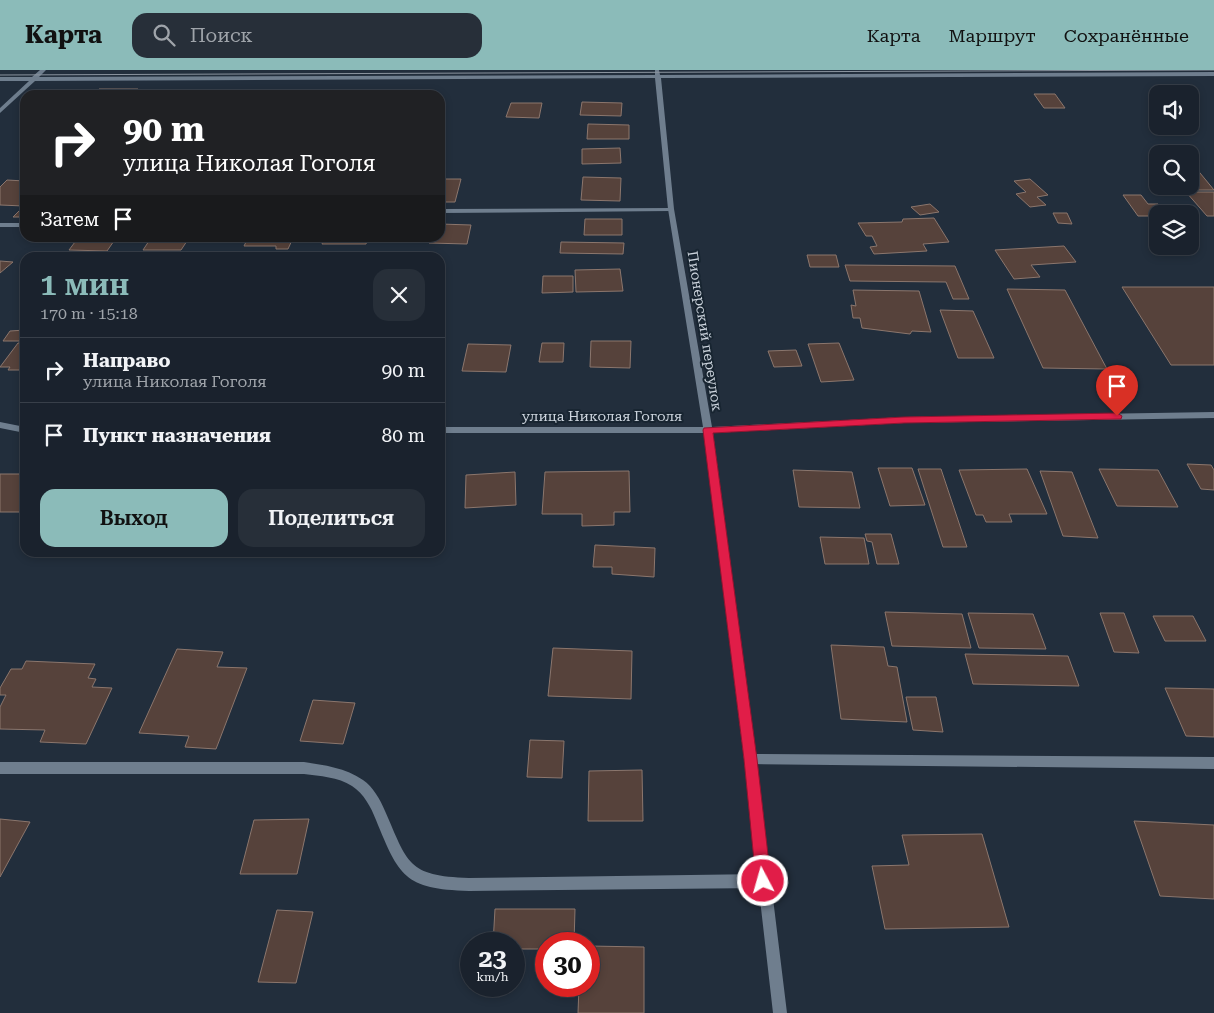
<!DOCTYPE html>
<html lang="ru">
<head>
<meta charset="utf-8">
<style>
	:root { --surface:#1a222d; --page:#272f39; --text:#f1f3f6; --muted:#9fa4aa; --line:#383f49; --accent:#8bbbb9 }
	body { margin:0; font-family:"Roboto Serif",serif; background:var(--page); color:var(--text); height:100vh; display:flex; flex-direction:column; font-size:19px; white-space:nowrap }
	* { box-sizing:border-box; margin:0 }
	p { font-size:16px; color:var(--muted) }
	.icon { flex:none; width:28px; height:28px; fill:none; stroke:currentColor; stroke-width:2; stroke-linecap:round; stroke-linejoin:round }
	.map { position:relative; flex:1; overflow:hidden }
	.drawer { position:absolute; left:20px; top:182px; width:425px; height:305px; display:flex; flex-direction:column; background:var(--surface); border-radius:15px; box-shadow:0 2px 8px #0003,0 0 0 1px var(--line) }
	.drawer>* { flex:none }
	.hud { position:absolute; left:20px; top:20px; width:425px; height:152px; border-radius:15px; box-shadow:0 2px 8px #0003,0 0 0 1px var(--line); background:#202124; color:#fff; overflow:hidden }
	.buttons { position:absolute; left:1149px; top:15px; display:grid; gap:10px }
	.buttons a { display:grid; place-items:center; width:50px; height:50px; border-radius:10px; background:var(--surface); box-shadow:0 2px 8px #0003,0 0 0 1px var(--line); font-size:25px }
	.speed { position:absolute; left:460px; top:862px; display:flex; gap:10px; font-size:25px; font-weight:700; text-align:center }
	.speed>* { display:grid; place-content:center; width:65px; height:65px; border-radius:50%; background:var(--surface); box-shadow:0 2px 8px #0003,0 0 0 1px var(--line); line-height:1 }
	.speed small { font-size:12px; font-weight:400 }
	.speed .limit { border:8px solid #d22; background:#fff; color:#111 }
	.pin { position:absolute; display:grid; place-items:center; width:42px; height:42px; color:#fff; margin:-51px -21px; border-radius:50% 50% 50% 0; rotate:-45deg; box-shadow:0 0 5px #0007 }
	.pin .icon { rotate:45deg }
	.me { position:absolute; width:55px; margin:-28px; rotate:354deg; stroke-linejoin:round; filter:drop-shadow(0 0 4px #0008) }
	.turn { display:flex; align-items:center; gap:18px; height:105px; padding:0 20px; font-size:22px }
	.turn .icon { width:65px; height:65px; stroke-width:2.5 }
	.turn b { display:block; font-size:35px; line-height:42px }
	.then { display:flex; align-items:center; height:48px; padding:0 20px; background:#0003; gap:10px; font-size:19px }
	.round { display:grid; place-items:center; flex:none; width:52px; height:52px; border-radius:15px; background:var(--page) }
	.overview { display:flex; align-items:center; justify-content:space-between; height:85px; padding:0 20px }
	h1 { font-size:30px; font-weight:600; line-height:38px; color:var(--accent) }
	.button { display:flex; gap:10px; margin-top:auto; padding:10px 20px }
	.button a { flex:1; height:58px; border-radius:15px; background:var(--accent); color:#111; font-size:20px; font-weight:600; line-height:58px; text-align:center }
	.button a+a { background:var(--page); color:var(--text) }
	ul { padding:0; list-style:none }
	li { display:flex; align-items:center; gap:15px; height:65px; padding:0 20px; border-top:1px solid var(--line) }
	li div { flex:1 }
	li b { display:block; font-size:19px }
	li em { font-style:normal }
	header { display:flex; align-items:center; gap:30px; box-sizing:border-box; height:70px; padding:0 25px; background:var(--accent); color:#111 }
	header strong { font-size:24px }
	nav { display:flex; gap:28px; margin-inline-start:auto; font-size:18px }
	.search { width:350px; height:45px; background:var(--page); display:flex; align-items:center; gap:12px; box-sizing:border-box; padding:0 18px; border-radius:15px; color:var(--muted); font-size:19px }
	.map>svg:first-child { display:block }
	.building { fill:#56423b; stroke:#8b766d }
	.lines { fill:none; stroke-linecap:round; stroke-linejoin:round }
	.service { fill:#6f7e8e; fill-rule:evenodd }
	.minor { fill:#6f7e8e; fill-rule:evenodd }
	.tram { stroke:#8b949f; stroke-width:1 }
	.route { fill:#e11d48; stroke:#92132f }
	.labels { text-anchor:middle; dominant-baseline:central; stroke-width:4; stroke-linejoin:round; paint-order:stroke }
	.street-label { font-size:14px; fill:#ccd4dd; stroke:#182531 }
</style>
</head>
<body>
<header>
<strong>Карта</strong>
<div class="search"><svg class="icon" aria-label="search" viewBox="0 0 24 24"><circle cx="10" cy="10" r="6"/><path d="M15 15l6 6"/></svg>Поиск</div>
<nav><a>Карта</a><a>Маршрут</a><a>Сохранённые</a></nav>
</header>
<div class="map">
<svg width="1214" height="943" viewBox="0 0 1214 943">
	<rect width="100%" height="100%" fill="#222e3c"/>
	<!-- building -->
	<g class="building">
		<polygon points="99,19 138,19 133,25 94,25"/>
		<polygon points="1034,24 1055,24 1065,38 1044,38"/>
		<polygon points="582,32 622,33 621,46 580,45"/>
		<polygon points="511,33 542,33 539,48 506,47"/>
		<polygon points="588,54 629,55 629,69 587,69"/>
		<polygon points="620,78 621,93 582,94 582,79"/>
		<polygon points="1190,92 1191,92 1214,120 1182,120 1179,116 1190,116"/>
		<polygon points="583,107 621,108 620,131 581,130"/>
		<polygon points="440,109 461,109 455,132 440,132"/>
		<polygon points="1030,109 1048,125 1037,127 1046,135 1030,137 1016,124 1026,122 1014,111"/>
		<polygon points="7,110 25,111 25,147 13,147 24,136 0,135 0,117"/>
		<polygon points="1186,122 1214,122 1214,146 1207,146"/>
		<polygon points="1123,125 1141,125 1148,134 1158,134 1166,144 1158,144 1158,146 1138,146"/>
		<polygon points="930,134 939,142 920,145 911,137"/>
		<polygon points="1053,143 1067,143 1072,154 1058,153"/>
		<polygon points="934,148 949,172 923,174 927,181 874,184 870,177 877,176 872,166 866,166 858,153 902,152 903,149"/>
		<polygon points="585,149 622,149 622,165 584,165"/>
		<polygon points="440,154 471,155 467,174 429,173 431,168 440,168"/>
		<polygon points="78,168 116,168 107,181 69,180"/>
		<polygon points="151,168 189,168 181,180 143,180"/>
		<polygon points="248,168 293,168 288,179 276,179 276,176 244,176"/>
		<polygon points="324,168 368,168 366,174 322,174"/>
		<polygon points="561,172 624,173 623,184 560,183"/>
		<polygon points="1064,176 1076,192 1031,195 1040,207 1014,209 995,180"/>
		<polygon points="383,183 382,188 359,188 360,184"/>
		<polygon points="807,185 836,185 839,197 810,197"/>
		<polygon points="0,191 13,192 0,203"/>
		<polygon points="845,195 955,196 969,229 953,229 946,212 850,211"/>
		<polygon points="620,199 623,221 576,222 575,200"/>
		<polygon points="543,206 573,206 573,222 542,223"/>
		<polygon points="1122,217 1214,217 1214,295 1171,295"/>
		<polygon points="1007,219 1065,220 1107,299 1043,298"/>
		<polygon points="853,220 919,221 931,262 912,261 910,264 862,258 860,248 853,248 851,235 856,236"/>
		<polygon points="940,240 973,241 994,288 958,288"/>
		<polygon points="25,260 25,271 3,271 10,261"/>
		<polygon points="591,271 631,271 630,298 590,297"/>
		<polygon points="18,273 25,273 25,300 8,300 10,297 0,297"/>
		<polygon points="440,273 445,273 440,299"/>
		<polygon points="542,273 564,273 563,292 539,292"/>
		<polygon points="839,273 854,310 821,312 808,274"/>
		<polygon points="468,274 511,275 506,302 462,301"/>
		<polygon points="796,280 802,296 774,297 768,281"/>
		<polygon points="1187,394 1211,395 1214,400 1214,420 1201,419"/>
		<polygon points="878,398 912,398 925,435 890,436"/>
		<polygon points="918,399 941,399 967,477 943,477"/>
		<polygon points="1027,399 1047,444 1009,444 1012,452 986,452 983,445 976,445 959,400"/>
		<polygon points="1099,399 1158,400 1178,437 1117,436"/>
		<polygon points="793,400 852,402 860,438 799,437"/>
		<polygon points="629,401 630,442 614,442 614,455 582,456 582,444 542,444 545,402"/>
		<polygon points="1040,401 1072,402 1098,468 1063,466"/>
		<polygon points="515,402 516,435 465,438 466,405"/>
		<polygon points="0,404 25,404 25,434 20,442 0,442"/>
		<polygon points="865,464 891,464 899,494 877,494 872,472 867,471"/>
		<polygon points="820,467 864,468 869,494 825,494"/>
		<polygon points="595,475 655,478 654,507 612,504 612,497 593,497"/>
		<polygon points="885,542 962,544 971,578 892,576"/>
		<polygon points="968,543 1033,544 1046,579 979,578"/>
		<polygon points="1100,543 1124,543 1139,583 1114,582"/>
		<polygon points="1153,546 1193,546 1206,571 1165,571"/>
		<polygon points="831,575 884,577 888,596 897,597 907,652 841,649"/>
		<polygon points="553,578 632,581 631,629 548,626"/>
		<polygon points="177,579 223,582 217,597 247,598 216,679 185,677 189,666 139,663"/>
		<polygon points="965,584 1068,586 1079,616 973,614"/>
		<polygon points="26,591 95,594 88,608 96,609 92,617 112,618 86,674 40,672 45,660 0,659 0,637 6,625 0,625 0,618 11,599 22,599"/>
		<polygon points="1165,618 1214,619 1214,667 1186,666"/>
		<polygon points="906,627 936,627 943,662 913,660"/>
		<polygon points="313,630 355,633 343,674 300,671"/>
		<polygon points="530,670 564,671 562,708 527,707"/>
		<polygon points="642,700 643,751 588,751 589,701"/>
		<polygon points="0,749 30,752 0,807"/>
		<polygon points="309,749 297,804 240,804 254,750"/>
		<polygon points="1134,751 1214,755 1214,829 1160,826"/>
		<polygon points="982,764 1009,857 885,859 872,796 909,795 902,765"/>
		<polygon points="495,839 575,839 574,874 546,874 546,879 514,879 514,874 493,874"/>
		<polygon points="277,840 313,842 296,913 258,912"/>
		<polygon points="589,876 644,877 644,943 578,943 579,916 589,916"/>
	</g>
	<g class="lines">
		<!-- service -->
		<g class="service">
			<polygon points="673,138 673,140 671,141 440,143 440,139"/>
			<rect x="0" y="153" width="25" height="4"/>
			<polygon points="750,684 1214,687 1214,699 750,694 746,693 744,689 746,685"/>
			<path d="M0,692H304C324,695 346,698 363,710C373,717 380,729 385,741C408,793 407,806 469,808L763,804L768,806L770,811L768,816L763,818L469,821C404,819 399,806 376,750C371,737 364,724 352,716C338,707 320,706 304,704H0Z"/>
		</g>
		<!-- minor -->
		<g class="minor">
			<polygon points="40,0 46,0 39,7 655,5 655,0 659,0 660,5 1214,2 1214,6 661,8 674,139 712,357 904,347 1214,342 1214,348 904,353 713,363 756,689 787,943 773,943 744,689 704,363 440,363 440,357 703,357 668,139 655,8 35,11 0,43 0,38 29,11 0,11 0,7 32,7"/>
			<polygon points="0,352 25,357 25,363 0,358"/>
		</g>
		<!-- tram -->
		<polyline class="tram" points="0,5 1214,0"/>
	</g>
	<!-- route -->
	<polygon class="route" points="1117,343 1122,346 1121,349 904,353 713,363 757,689 771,811 769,816 763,818 758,816 756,811 744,689 703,360 704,358 904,347"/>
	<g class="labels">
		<!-- street labels -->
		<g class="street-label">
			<text transform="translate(705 261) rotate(81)">Пионерский переулок</text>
			<text x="602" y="346">улица Николая Гоголя</text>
		</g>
	</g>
</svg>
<div class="buttons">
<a><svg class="icon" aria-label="sound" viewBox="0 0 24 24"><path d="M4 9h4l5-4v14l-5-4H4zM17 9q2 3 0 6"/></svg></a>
<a><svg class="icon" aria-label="search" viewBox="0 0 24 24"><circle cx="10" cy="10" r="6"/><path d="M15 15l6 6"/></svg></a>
<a><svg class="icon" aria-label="layers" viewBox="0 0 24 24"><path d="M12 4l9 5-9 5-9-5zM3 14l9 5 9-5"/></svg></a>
</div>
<div class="speed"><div>23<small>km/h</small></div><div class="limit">30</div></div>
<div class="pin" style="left:1117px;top:346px;background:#d93025"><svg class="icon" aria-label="arrive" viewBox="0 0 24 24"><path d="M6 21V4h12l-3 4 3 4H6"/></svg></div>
<svg class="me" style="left:763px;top:811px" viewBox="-20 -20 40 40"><circle r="17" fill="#e11d48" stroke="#fff" stroke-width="3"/><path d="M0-11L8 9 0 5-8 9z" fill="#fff"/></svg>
<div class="hud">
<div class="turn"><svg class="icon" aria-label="right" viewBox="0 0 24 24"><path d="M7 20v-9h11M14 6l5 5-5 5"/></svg><div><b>90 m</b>улица Николая Гоголя</div></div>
<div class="then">Затем<svg class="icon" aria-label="arrive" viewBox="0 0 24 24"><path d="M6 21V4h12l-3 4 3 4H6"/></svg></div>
</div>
<section class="drawer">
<div class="overview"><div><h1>1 мин</h1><p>170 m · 15:18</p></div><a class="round"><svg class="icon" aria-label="close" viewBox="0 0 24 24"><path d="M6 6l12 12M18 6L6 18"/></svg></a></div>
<ul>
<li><svg class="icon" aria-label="right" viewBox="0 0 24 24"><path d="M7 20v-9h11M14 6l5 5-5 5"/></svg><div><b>Направо</b><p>улица Николая Гоголя</p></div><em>90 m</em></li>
<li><svg class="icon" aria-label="arrive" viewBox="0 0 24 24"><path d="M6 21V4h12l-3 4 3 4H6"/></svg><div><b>Пункт назначения</b></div><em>80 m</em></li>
</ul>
<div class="button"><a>Выход</a><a>Поделиться</a></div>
</section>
</div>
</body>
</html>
